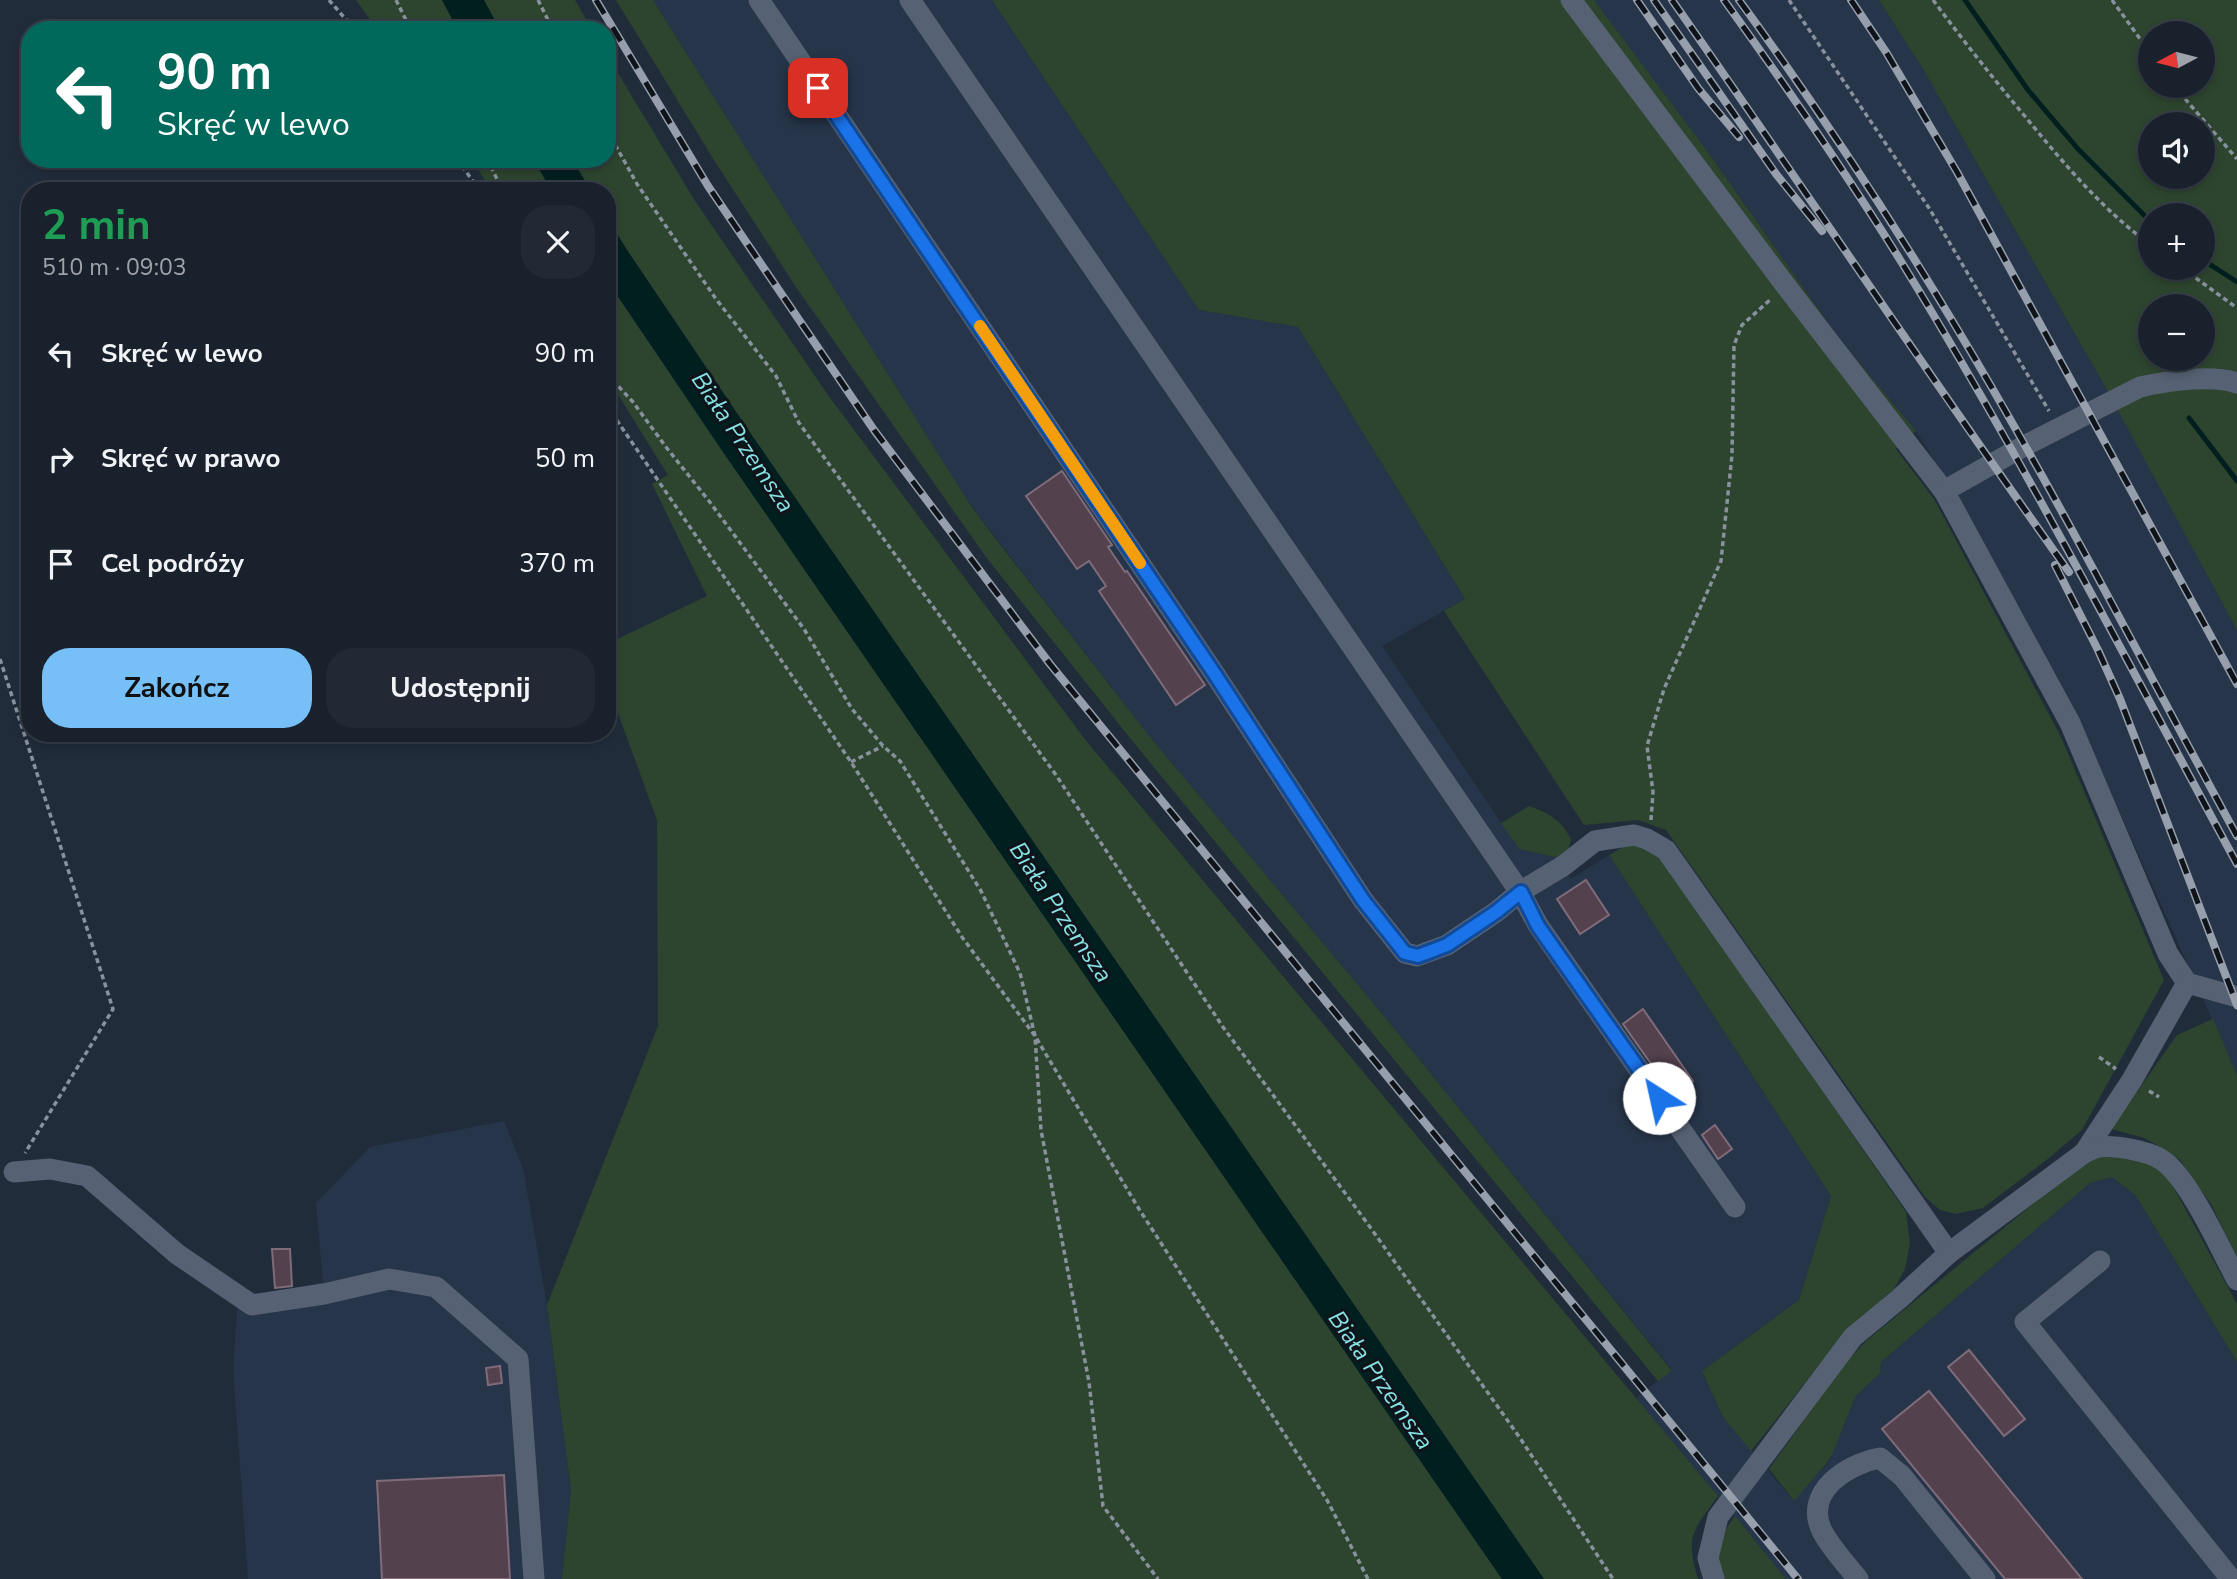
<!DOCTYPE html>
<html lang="pl">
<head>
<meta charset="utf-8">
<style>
	:root { --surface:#19212c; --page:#222934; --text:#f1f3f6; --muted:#9fa3a9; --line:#373e48; --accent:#76c0f7 }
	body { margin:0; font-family:"Nunito Sans",sans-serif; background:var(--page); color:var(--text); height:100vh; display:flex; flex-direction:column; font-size:26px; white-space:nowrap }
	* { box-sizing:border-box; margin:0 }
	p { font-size:23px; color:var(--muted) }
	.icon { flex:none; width:38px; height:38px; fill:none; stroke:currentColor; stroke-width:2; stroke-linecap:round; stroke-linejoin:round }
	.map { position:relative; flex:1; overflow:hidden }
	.sheet { position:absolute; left:21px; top:182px; width:595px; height:560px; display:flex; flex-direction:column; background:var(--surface); border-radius:28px; box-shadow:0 4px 10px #0003,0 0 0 2px var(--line) }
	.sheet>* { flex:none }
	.hud { position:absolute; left:21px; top:21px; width:595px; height:147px; border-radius:28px; box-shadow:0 4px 10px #0003,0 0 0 2px var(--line); background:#00695c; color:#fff; overflow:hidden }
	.needle { width:46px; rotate:263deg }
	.fabs { position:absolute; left:2138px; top:21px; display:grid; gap:14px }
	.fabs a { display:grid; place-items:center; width:77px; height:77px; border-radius:50%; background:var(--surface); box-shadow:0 4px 10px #0003,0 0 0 2px var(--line); font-size:35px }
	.pin { position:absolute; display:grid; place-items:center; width:60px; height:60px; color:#fff; margin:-30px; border-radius:14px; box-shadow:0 4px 10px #0006 }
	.me { position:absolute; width:77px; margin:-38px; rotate:325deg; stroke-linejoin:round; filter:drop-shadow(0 0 5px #0008) }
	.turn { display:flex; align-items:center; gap:24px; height:147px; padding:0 21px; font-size:32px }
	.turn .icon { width:91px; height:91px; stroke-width:2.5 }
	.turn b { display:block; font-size:49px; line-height:60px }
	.round { display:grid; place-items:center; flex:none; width:74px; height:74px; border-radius:28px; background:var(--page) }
	.head { display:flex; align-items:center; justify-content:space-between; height:119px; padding:0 21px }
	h1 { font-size:42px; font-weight:700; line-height:52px; color:#1e9e55 }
	.button { display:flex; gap:14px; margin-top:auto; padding:14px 21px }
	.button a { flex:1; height:80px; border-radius:28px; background:var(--accent); color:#111; font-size:28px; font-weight:700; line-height:80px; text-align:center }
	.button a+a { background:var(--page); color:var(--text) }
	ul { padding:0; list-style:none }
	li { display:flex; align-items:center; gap:21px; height:105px; padding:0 21px }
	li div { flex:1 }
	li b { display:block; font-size:26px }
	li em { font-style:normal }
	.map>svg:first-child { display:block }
	.built { fill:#27354a }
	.green { fill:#2d452e; fill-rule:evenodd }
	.water { fill:#021f20 }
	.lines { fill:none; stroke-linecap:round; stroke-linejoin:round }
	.stream { stroke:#021f20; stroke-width:5 }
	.building { fill:#53414e; stroke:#7f6b79; stroke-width:2 }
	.path { stroke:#88919d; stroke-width:3.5; stroke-dasharray:5 3.5; stroke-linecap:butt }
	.minor { stroke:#566173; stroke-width:21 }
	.rail-casing { stroke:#969fab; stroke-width:8 }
	.rail { stroke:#0f141b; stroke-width:5; stroke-dasharray:16; stroke-linecap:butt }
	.route-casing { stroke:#114b97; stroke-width:18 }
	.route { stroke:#1a73e8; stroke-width:12 }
	.slow { stroke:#f59e0b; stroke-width:12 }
	.labels { text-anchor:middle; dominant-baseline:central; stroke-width:6; stroke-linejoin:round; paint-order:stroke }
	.water-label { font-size:24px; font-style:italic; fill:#87e2e4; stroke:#0f141b }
</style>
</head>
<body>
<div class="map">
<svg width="2237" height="1579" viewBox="0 0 2237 1579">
	<rect width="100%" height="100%" fill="#212c3b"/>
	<!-- built -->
	<g class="built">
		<polygon points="653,0 992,0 1199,310 1298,327 1465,599 1382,646 1519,849 1557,857 1571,879 1609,855 1831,1196 1799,1300 1702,1371 1723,1417 1793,1500 1827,1464 1855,1397 1880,1373 1881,1362 2090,1183 2112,1177 2136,1196 2237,1362 2237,1579 1786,1579 1636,1398 1672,1370 1384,1016 1150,737 969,503"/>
		<polygon points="1594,0 1879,0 1923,69 2122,416 2237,630 2237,1075 2069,699 1973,523 1916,431 1838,337 1705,148"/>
		<polygon points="504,1121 523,1168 547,1305 571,1490 562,1579 248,1579 233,1368 238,1299 323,1282 316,1203 370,1147"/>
	</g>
	<!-- green -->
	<g class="green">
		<polygon points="356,0 442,0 458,30 378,30"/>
		<polygon points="484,0 575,0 592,30 500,30"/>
		<polygon points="616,0 653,0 969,503 992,534 1150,737 1384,1016 1672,1371 1658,1381 1130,738 986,557 798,290 714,160"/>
		<polygon points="992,0 1594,0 1705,148 1838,337 1916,431 1896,449 1934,499 2061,737 2164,980 2082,1130 2049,1158 1983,1208 1956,1214 1940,1210 1925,1197 1666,830 1638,820 1584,825 1444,611 1465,599 1298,327 1199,310"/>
		<path d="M1879,0H2237V630L2102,381L1923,69ZM2151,33H2203V86H2151ZM2151,124H2203V177H2151ZM2151,215H2203V268H2151ZM2151,306H2203V359H2151Z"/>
		<path d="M607,55L695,201L828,395L1087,742L1718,1496C1693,1531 1685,1535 1698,1579H1544L751,434L627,250L607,218V191H591L572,159H607Z"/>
		<polygon points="472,159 533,159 552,191 491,191"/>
		<polygon points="607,281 721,449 1502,1579 562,1579 571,1490 547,1305 658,1026 657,820 607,683 607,644 707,596 652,484 668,475 607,377"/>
		<path d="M1529,806C1549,813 1562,820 1571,840L1567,853L1558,860L1556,857L1519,849L1501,823Z"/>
		<polygon points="1643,843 1657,851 1906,1212 1910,1243 1905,1269 1894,1289 1843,1335 1751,1451 1723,1417 1702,1371 1799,1300 1831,1196 1609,855 1625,846"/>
		<polygon points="2213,1019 2237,1075 2237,1257 2211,1204 2180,1160 2145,1138 2111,1129 2177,1035"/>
		<polygon points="2119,1154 2151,1164 2169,1179 2237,1304 2237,1362 2136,1196 2112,1177 2090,1183 1881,1362 1880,1373 1855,1397 1832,1455 1826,1464 1794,1501 1769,1469 1843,1366 1866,1341 2072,1172 2099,1157"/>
		<path d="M1735,1516L1786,1579H1723C1716,1546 1715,1544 1735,1516Z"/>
	</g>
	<!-- water -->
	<g class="water">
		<polygon points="442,0 484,0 500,30 458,30"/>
		<polygon points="533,159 572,159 591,191 552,191"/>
		<polygon points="607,218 627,250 751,434 1544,1579 1502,1579 721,449 607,280"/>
	</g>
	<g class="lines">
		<!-- stream -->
		<g class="stream">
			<polyline points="1965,0 2028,90 2078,149 2151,222"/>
			<polyline points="2203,260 2237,282"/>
			<polyline points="2189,418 2237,481"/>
		</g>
	</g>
	<!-- building -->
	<g class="building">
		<polygon points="1062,471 1112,545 1108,547 1125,572 1127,571 1205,685 1176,705 1099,591 1106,586 1089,561 1077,569 1026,496"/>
		<polygon points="1586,880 1609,915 1580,934 1557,899"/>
		<polygon points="1643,1009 1693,1081 1673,1095 1623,1024"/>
		<polygon points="1715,1125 1732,1149 1718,1159 1702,1135"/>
		<polygon points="272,1249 290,1249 292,1286 275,1288"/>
		<polygon points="1969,1350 2025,1419 2004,1436 1948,1367"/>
		<polygon points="500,1366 502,1383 488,1385 486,1368"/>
		<polygon points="1929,1391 2082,1579 2005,1579 1882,1429"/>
		<polygon points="504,1475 510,1579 382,1579 377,1481"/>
	</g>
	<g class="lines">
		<!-- path -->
		<g class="path">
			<polyline points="329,0 355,30"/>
			<polyline points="396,0 411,30"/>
			<polyline points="538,0 553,30"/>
			<polyline points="1789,0 1929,208 2049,411"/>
			<path d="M1933,0C1962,39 1992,77 2023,114C2062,161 2101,209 2151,245"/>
			<polyline points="2112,0 2151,54"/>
			<polyline points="2174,86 2237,159"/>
			<polyline points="607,130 637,184 716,299 776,376 799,423 1056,775 1223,1027 1370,1227 1520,1438 1613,1579"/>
			<polyline points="457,159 480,191"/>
			<polyline points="487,159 503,191"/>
			<polyline points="2182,268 2237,308"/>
			<polyline points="607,374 633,402 666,447 709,501 804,629 852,709 883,746 900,761 981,891 1020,973 1035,1036 1041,1130 1089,1382 1103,1506 1158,1579"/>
			<polyline points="607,406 851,762 962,937 1035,1036 1139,1209 1327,1500 1368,1579"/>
			<polyline points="0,659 113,1009 25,1153"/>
			<polyline points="851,762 883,746"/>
			<polyline points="1651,820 1653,792 1647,746 1664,689 1721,561 1732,455 1734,345 1742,325 1771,299"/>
			<polyline points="2099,1057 2116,1069"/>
			<polyline points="2149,1091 2159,1097"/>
		</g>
		<!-- minor -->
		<g class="minor">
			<polyline points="759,0 1214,673 1363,900 1405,953 1417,956 1447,945 1496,912 1520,892 1538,925 1735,1207"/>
			<polyline points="910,0 1520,892 1563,866 1595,841 1634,835 1647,839 1666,850 1949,1253"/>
			<polyline points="1571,0 1786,286 1944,491 2070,723 2168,954 2187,983 2237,997"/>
			<path d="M1944,491L2024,446L2140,387C2167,381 2212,374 2237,383"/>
			<polyline points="2084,1153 2132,1080 2187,983"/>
			<polyline points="14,1172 50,1169 87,1176 177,1254 252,1305 324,1294 389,1279 436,1287 518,1359 534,1579"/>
			<polyline points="2100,1261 2025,1322 2231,1579"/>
			<path d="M1714,1579L1708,1558L1718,1517L1853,1337L1899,1299L1949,1253L2084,1153C2088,1151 2094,1148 2099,1147C2115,1145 2149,1151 2162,1160C2189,1178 2221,1250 2237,1280"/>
			<path d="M1858,1579C1846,1564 1831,1548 1822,1531C1803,1492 1847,1464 1880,1458L1902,1476L1985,1579"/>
		</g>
		<defs>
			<g id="rail">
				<polyline points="596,0 708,186 874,430 1050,664 1798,1579"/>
				<polyline points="1637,0 1698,88 1739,137"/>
				<polyline points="1654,0 1776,174 1822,231"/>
				<path d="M1672,0C1805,190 1934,383 2069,572"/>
				<path d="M1724,0C1786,86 1846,173 1902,263C2022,458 2128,663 2237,864"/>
				<path d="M1739,0C1815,104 1886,211 1953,322C2054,489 2143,664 2237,836"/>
				<polyline points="1851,0 1886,52 1957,172 2237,684"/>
				<polyline points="2055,565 2098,650 2120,699 2237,1005"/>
			</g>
		</defs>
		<!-- rail casing -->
		<use href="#rail" class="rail-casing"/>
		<!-- rail -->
		<use href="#rail" class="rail"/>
	</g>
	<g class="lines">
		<defs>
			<polyline id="route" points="818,88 1214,673 1363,900 1405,953 1418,956 1447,945 1496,912 1521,892 1538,926 1659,1098"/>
		</defs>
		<!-- route casing -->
		<use href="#route" class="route-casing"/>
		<!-- route -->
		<use href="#route" class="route"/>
		<!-- slow -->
		<polyline class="slow" points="980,326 1140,563"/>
	</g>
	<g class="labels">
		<!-- water labels -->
		<g class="water-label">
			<text transform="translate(743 442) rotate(56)">Biała Przemsza</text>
			<text transform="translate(1061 912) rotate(56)">Biała Przemsza</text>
			<text transform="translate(1381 1380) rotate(55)">Biała Przemsza</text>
		</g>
	</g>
</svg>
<div class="fabs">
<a><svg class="needle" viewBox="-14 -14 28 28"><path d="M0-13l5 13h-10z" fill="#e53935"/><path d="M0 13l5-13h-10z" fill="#9fa3a9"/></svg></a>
<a><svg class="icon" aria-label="sound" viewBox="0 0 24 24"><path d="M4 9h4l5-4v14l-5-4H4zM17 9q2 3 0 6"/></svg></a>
<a>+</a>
<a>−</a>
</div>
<div class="pin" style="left:818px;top:88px;background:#d93025"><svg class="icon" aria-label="arrive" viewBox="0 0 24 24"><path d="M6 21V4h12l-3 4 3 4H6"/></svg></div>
<svg class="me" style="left:1659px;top:1098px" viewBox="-20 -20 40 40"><circle r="19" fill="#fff"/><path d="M0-13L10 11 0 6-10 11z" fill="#1a73e8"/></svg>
<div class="hud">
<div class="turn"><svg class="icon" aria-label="left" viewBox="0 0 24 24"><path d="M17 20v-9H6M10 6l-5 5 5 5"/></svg><div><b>90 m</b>Skręć w lewo</div></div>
</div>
<section class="sheet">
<div class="head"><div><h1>2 min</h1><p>510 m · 09:03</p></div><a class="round"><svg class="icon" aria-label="close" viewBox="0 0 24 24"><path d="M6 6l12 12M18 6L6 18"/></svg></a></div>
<ul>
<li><svg class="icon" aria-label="left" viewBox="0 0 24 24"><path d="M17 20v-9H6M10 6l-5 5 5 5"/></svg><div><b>Skręć w lewo</b></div><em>90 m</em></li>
<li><svg class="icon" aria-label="right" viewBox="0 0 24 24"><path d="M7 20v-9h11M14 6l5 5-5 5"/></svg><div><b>Skręć w prawo</b></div><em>50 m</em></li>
<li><svg class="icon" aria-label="arrive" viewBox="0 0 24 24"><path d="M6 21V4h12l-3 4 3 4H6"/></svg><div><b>Cel podróży</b></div><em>370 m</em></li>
</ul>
<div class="button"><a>Zakończ</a><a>Udostępnij</a></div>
</section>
</div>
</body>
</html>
